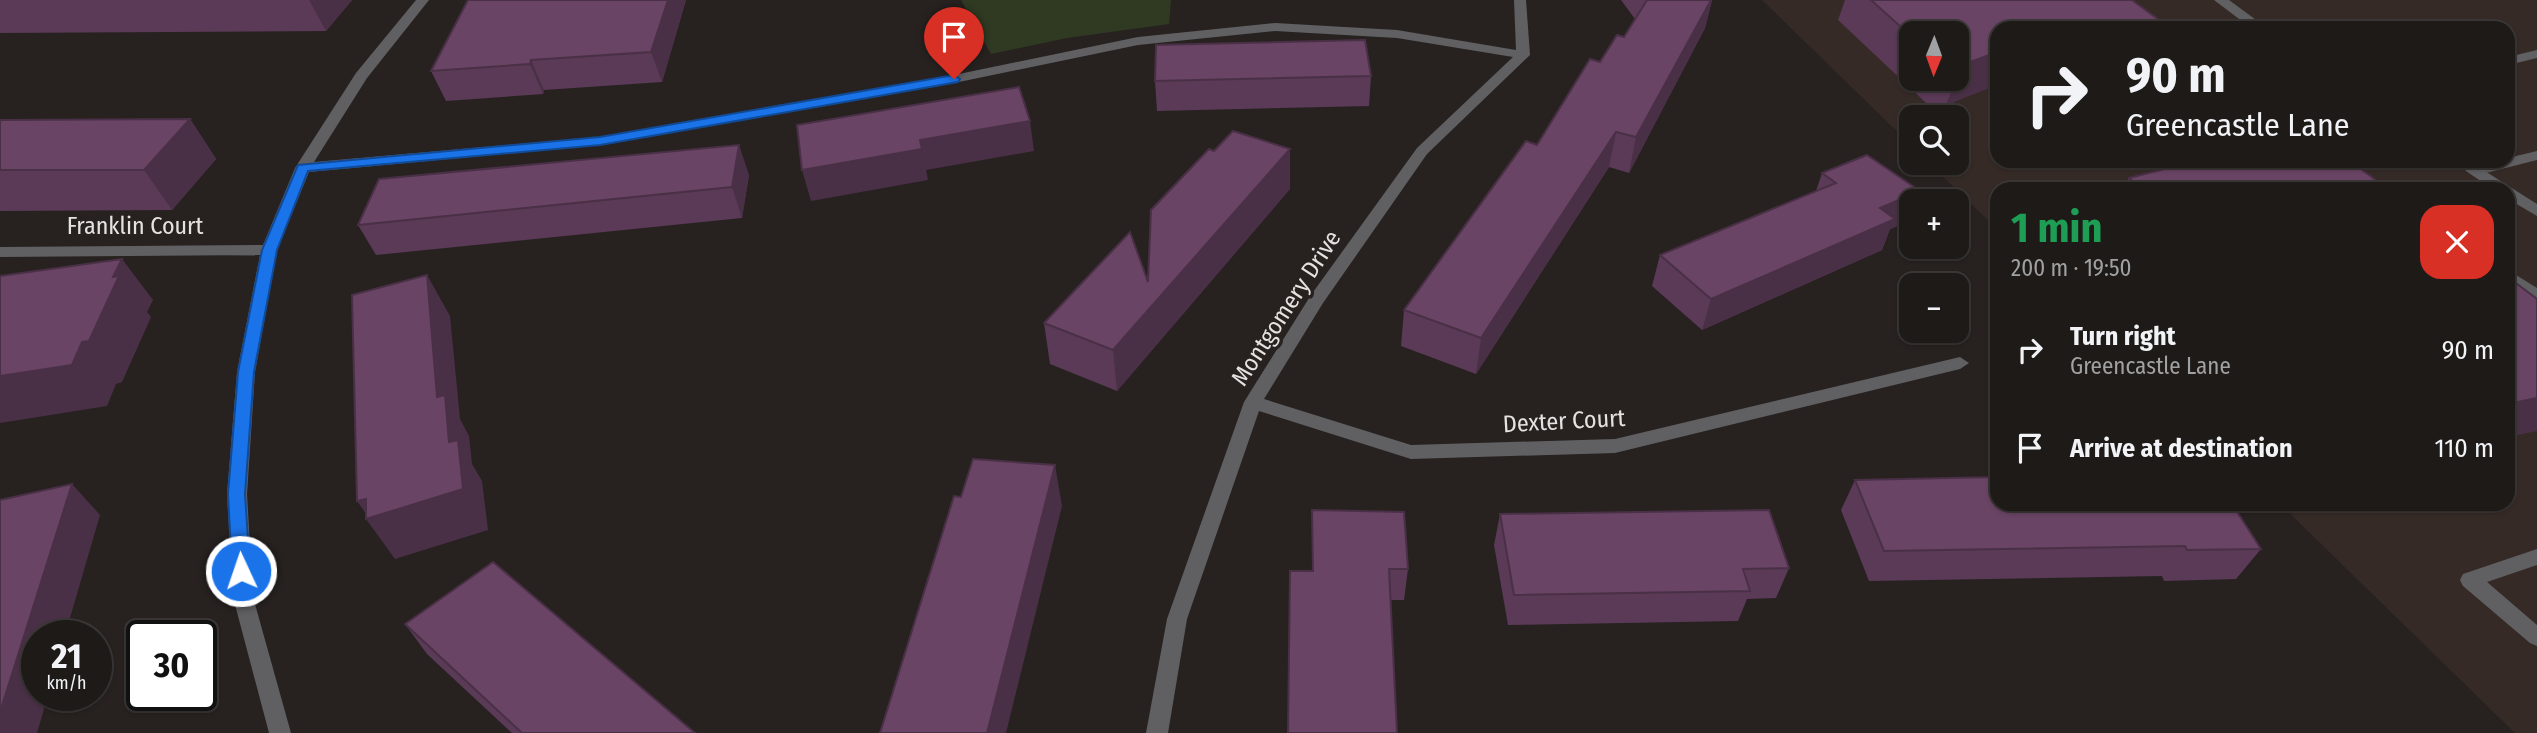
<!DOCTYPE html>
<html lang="en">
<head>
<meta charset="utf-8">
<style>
	:root { --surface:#1d1a18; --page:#252321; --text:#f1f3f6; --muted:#a0a1a2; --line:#3b3837 }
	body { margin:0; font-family:"Fira Sans Condensed",sans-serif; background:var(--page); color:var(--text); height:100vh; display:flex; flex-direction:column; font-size:26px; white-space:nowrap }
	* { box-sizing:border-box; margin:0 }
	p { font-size:23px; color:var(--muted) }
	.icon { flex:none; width:38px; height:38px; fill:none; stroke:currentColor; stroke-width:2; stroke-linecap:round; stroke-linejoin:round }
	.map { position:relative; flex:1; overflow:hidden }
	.details { position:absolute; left:1990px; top:182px; width:525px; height:329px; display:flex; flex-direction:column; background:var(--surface); border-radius:21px; box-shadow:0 2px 5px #0004,0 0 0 2px var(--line) }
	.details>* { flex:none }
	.top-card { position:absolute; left:1990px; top:21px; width:525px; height:147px; border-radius:21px; box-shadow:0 2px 5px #0004,0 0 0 2px var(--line); background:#1d1a18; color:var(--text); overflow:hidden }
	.needle { width:46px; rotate:181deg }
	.tools { position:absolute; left:1899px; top:21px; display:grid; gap:14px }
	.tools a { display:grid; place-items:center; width:70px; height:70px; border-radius:14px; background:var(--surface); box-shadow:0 2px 5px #0004,0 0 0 2px var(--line); font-size:35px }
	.speed { position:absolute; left:21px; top:620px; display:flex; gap:14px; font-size:35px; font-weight:700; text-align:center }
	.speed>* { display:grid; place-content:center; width:91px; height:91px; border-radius:50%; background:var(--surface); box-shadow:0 2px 5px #0004,0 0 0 2px var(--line); line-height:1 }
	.speed small { font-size:18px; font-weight:400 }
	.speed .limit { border:4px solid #111; border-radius:10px; background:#fff; color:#111 }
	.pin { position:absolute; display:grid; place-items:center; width:60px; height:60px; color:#fff; margin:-72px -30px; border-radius:50% 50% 50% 0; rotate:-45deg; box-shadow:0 0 7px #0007 }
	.pin .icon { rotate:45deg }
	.me { position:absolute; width:77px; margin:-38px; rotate:357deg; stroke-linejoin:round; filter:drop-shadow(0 0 5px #0008) }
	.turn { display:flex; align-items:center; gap:24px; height:147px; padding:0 21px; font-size:32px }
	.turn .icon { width:91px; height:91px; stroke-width:2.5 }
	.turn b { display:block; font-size:49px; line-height:60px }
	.round { display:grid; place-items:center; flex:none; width:74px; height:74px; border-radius:21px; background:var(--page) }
	.summary { display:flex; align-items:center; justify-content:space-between; height:119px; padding:0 21px }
	h1 { font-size:42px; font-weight:700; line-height:52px; color:#1e9e55 }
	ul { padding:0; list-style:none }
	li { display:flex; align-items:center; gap:21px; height:98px; padding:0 21px }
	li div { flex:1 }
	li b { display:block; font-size:26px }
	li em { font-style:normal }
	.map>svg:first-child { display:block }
	.built { fill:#352a26; fill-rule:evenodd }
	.green { fill:#303a22 }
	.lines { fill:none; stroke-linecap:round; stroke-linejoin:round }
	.service { fill:#606063; fill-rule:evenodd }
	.minor { fill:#606063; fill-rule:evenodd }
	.wall { fill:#5a3a56; fill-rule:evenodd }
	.shaded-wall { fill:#4a3046 }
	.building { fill:#694464; stroke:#4a3046; stroke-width:2 }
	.route { fill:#1a73e8; stroke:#114b97; stroke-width:2 }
	.labels { text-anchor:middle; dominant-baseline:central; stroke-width:7; stroke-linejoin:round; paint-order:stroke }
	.street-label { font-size:24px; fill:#e5e2e0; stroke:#272220 }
</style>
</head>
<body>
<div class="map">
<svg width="2537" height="733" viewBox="0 0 2537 733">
	<rect width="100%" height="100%" fill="#272220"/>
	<!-- built -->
	<path class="built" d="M1762,0H2537V733H2515L2280,504H2508V189H1997V229L1929,163H1956V117H1911V145ZM1997,28H2508V161H1997ZM1911,33H1956V79H1911Z"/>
	<!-- green -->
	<polygon class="green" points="961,0 1171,0 1169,24 1067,38 991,54"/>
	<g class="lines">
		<!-- service -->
		<g class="service">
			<polygon points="2537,50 2537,58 2508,65 2508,57"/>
			<polygon points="2537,151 2537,160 2474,176 2466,171 2469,168 2508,161 2508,158"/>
			<polygon points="2508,270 2537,288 2537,302 2508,283"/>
			<polygon points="2537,549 2537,565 2487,582 2537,625 2537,646 2530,643 2463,586 2460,580 2463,574"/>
		</g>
		<!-- minor -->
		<g class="minor">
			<polygon points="416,0 429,0 367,78 314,162 600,137 954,75 1138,37 1275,23 1397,30 1516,50 1514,0 1526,0 1530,55 1427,154 1323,303 1264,399 1411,445 1615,439 1960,357 1969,363 1960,369 1615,453 1411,459 1259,411 1187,619 1168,733 1146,733 1167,619 1244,402 1311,295 1417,148 1513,57 1397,38 1275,31 1138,45 954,83 600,145 309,172 277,250 255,372 247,494 253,597 291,733 269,733 233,597 227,494 237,372 260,255 0,257 0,247 263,245 295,168 356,73"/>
			<polygon points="2214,0 2229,0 2267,28 2251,28"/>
			<polygon points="2452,161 2469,161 2537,204 2537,216 2508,199 2508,189 2492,189"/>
		</g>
	</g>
	<!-- wall -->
	<g class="wall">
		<polygon points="0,0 352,0 326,31 0,33"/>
		<polygon points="686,0 662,82 544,90 543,94 446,101 431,71"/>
		<polygon points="1621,0 1712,0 1705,28 1629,173 1609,167 1476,374 1401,346 1404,310 1624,37 1635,19"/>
		<path d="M1845,0H2132L1997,28L1954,102L1941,117L1838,20ZM1911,33H1956V79H1911Z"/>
		<polygon points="1371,76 1369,106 1157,111 1155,81"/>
		<polygon points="190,119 216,159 172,210 0,211 0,120"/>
		<polygon points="1290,149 1290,189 1117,391 1050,364 1044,323 1148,282 1214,151"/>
		<polygon points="2170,161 2350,161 2388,189 2123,189 2129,178 2176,166"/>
		<polygon points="1822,173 1916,201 1907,222 1890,229 1882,250 1702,330 1652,286 1660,255 1816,191"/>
		<polygon points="749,175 742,218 376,255 358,225"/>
		<polygon points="1855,480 2261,549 2236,579 2164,581 2162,576 1869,581 1841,510"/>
		<polygon points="1312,510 1408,569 1404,600 1390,600 1312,571"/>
		<polygon points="1500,514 1789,568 1776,598 1747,599 1738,621 1508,625 1494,545"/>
		<polygon points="405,624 695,733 512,733 427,654"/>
	</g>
	<!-- shaded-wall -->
	<g class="shaded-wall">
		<polygon points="309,0 352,0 326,31"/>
		<polygon points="668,0 686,0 662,82 651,52"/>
		<polygon points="1711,0 1712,0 1705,28 1629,173 1636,137"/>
		<polygon points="1997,52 1997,85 1954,102 1941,117 1957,77 1970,62"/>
		<polygon points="531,60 544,90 543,94 530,64"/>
		<polygon points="190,119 216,159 172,210 144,170"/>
		<polygon points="1030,121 1034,151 926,170 928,180 811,201 802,170 920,140"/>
		<polygon points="1616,132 1609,167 1476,374 1481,338"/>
		<polygon points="739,145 749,175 742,218 732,187"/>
		<polygon points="1290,149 1290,189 1117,391 1113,350"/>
		<polygon points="1920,191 1916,201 1911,201 1911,213 1907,222 1890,229 1882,250 1702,330 1711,299 1880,208"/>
		<polygon points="122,259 153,300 147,312 151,317 122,382 116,384 107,406 0,423 0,376"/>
		<polygon points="427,275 450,316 460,419 469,436 472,464 482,481 488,530 395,559 366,519 369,518 357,501 449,442 437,397"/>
		<polygon points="2537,398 2537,431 2508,437 2508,404"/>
		<polygon points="1055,465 1062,506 1006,733 987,733"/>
		<polygon points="72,484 100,515 65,635 37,635 37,695 48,695 37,733 0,733 0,712"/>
	</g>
	<!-- building -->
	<g class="building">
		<polygon points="468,0 668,0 651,52 531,60 530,64 431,71"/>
		<polygon points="1647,0 1711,0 1636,137 1616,132 1481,338 1404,310 1526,141 1537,145 1590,59 1600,62 1617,35 1624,37"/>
		<polygon points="1871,0 2132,0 2170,28 1997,28 1997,52 1970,62 1957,77 1956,33 1911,33 1911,36"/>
		<polygon points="1365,40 1371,76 1155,81 1156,45"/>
		<polygon points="1019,87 1030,121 920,140 922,149 802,170 797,125"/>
		<polygon points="190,119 144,170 0,170 0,120"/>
		<polygon points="1233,131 1290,149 1113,350 1044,323 1130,232 1148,282 1151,210 1209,149 1214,151"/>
		<polygon points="739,145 732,187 358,225 379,179"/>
		<polygon points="1867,155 1920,191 1880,208 1895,219 1711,299 1660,255 1836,183 1822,173"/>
		<polygon points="2196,161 2350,161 2388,189 2143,189 2129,178"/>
		<polygon points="122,259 113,277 119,276 89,341 82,342 72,365 0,376 0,276"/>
		<polygon points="427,275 437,397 445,395 449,442 458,440 463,489 366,519 366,499 357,501 352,295"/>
		<polygon points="2508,277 2537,299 2537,398 2508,404"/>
		<polygon points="2508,415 2515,425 2508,426"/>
		<polygon points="973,459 1055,465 987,733 880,733 954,496 961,497"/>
		<polygon points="1997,477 1997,504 2232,504 2261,549 2187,550 2185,546 1884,551 1855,480"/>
		<polygon points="72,484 0,712 0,500"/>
		<polygon points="1312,510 1404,512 1408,569 1389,569 1397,733 1288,733 1290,571 1313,571"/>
		<polygon points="1769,510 1789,568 1743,569 1750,591 1514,595 1500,514"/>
		<polygon points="493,562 695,733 522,733 405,624"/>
	</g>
	<!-- route -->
	<polygon class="route" points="954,75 960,79 958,82 600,145 308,171 277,250 254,372 245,494 250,571 248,576 241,578 235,576 232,571 228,494 238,372 262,250 298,165 600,137"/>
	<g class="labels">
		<!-- street labels -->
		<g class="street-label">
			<text x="135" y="226">Franklin Court</text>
			<text transform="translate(1286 308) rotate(-57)">Montgomery Drive</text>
			<text transform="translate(1564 421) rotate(-3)">Dexter Court</text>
		</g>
	</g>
</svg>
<div class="tools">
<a><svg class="needle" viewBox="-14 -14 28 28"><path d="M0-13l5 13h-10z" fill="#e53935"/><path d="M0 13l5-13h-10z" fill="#a0a1a2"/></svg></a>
<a><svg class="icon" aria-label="search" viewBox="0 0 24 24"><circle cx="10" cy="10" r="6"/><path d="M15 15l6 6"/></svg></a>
<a>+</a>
<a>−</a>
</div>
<div class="speed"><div>21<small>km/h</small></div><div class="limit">30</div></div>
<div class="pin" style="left:954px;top:79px;background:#d93025"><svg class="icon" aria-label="arrive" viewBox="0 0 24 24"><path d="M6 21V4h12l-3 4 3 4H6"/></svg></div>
<svg class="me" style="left:241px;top:571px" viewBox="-20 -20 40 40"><circle r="17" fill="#1a73e8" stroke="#fff" stroke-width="3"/><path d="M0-11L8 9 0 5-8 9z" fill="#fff"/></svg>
<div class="top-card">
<div class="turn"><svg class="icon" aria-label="right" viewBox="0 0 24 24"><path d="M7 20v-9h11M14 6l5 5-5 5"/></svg><div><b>90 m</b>Greencastle Lane</div></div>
</div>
<section class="details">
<div class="summary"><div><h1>1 min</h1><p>200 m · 19:50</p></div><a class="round" style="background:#d93025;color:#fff"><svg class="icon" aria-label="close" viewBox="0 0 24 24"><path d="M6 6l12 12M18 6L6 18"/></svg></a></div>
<ul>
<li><svg class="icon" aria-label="right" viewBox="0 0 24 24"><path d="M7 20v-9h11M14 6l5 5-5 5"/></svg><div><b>Turn right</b><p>Greencastle Lane</p></div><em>90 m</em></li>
<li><svg class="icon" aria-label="arrive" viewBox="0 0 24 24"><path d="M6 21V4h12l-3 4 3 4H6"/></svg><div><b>Arrive at destination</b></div><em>110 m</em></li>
</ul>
</section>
</div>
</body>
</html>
